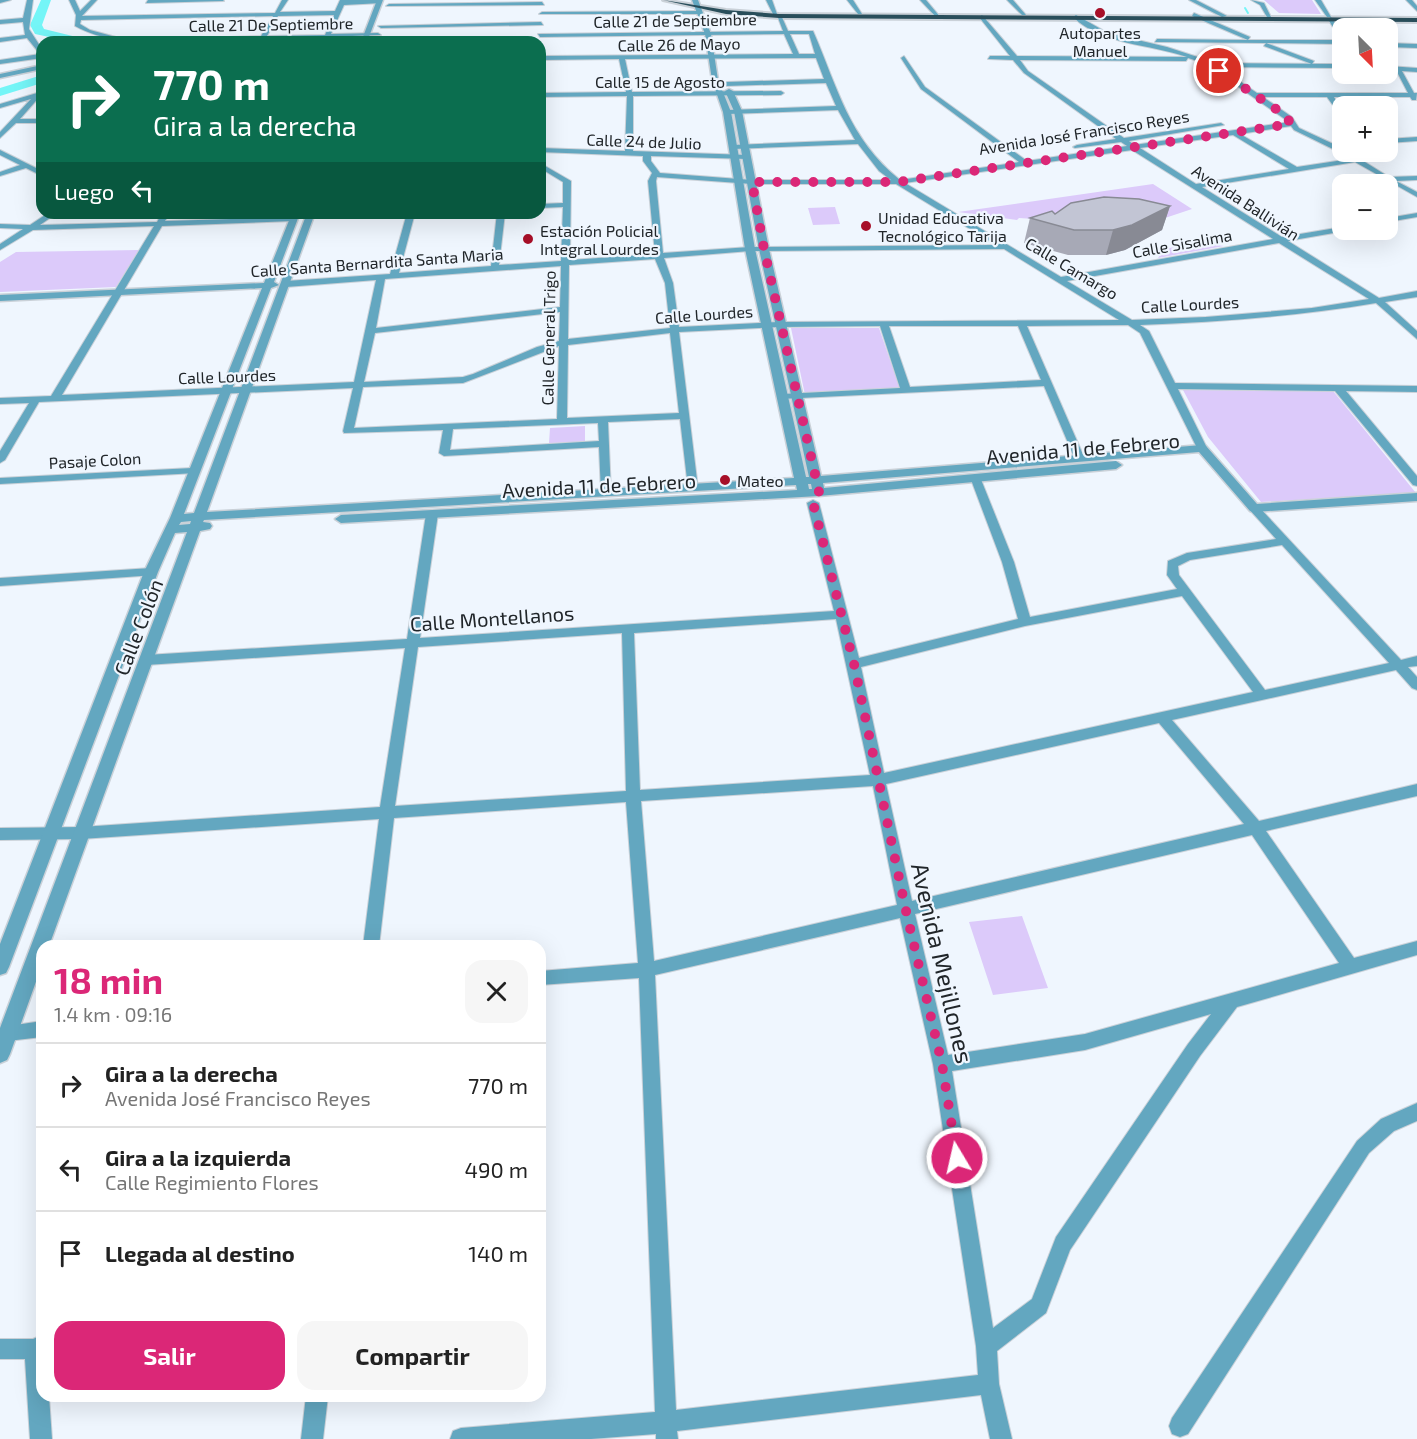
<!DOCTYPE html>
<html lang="es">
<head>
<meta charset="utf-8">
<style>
  :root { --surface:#fff; --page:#f6f6f6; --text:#222; --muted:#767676; --line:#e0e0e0; --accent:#db2777 }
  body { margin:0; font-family:"Exo 2",sans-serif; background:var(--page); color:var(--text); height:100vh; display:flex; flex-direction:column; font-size:22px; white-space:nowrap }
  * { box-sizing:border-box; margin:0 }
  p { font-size:20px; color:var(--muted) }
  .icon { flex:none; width:33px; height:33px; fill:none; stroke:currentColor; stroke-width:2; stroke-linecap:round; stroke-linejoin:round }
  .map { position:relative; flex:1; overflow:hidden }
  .panel { position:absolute; left:36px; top:940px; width:510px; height:462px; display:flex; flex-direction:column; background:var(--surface); border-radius:18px; box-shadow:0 6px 24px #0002 }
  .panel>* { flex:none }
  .guide { position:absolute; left:36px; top:36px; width:510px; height:183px; border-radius:18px; box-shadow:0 6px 24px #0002; background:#0b6e4f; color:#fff; overflow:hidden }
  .needle { width:39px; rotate:156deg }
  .fabs { position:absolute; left:1332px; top:18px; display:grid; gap:12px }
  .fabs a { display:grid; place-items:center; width:66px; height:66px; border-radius:12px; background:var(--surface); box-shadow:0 6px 24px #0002; font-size:30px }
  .pin { position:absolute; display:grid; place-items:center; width:51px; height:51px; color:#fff; margin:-26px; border:3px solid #fff; border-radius:50%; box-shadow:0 2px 6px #0007 }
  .me { position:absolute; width:66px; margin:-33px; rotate:351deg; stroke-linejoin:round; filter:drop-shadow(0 0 4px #0008) }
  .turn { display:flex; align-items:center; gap:21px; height:126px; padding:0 18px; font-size:27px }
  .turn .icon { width:78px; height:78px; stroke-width:2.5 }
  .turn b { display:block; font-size:42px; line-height:51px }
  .then { display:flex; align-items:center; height:57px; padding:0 18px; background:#0003; gap:12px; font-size:22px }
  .round { display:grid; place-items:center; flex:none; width:63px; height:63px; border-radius:18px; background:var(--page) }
  .head { display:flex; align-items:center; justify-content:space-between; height:102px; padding:0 18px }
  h1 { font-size:36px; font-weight:700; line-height:45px; color:var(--accent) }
  .primary-button { display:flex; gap:12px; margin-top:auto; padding:12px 18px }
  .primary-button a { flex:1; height:69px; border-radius:18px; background:var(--accent); color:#fff; font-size:24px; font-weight:700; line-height:69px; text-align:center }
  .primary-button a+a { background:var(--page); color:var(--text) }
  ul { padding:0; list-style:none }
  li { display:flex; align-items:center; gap:18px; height:84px; padding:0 18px; border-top:2px solid var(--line) }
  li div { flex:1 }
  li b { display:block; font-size:22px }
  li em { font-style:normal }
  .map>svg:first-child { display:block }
  .green { fill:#dccafa }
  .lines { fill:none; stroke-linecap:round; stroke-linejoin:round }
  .stream { stroke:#74f5f7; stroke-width:2 }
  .river { fill:#74f5f7; fill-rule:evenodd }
  .minor-casing { stroke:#cad1d8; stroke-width:2 }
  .tertiary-casing { stroke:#cad1d8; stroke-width:3 }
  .trunk-casing { stroke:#cad1d8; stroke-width:4 }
  .minor { fill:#63a7c0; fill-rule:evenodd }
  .tertiary { fill:#63a7c0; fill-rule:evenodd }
  .trunk { fill:#294e5b; fill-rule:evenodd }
  .wall { fill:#a7a9b6 }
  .shaded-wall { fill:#888a94 }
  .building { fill:#c2c5d4; stroke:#888a94; stroke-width:1.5 }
  .route { stroke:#db2777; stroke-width:10; stroke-dasharray:0 18 }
  .poi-dot { fill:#a70f28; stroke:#eff6fe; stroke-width:2 }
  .labels { text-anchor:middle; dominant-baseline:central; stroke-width:4.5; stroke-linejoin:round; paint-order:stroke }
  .far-street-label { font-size:16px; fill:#21262a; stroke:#eff6fe }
  .far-poi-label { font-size:16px; fill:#21262a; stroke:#eff6fe; text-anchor:start }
  .street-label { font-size:20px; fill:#21262a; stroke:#eff6fe }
  .near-street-label { font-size:24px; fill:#21262a; stroke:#eff6fe }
</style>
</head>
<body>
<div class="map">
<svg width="1417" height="1439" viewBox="0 0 1417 1439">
  <rect width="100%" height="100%" fill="#eff6fe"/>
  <path class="green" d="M 1264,0 L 1312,0 L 1321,14 L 1279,13 Z
    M 1153,184 L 1192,209 L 1141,226 L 1019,218 L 1017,220 L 958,212 Z
    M 835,207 L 840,224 L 813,225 L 808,208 Z
    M 1197,243 L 1224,246 L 1158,258 L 1164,249 Z
    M 139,250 L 116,287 L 0,292 L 0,262 L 16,252 Z
    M 791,328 L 879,328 L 900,389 L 805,395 Z
    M 1183,390 L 1333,391 L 1416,493 L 1261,502 L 1208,437 Z
    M 585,426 L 585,442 L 549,443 L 550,428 Z
    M 1022,916 L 1048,988 L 993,995 L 969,922 Z"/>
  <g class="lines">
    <path class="stream" d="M 1245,8 L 1248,13"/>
    <path class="river" d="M 41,0 L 51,0 L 42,25 L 44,29 L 97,42 L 73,42 L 35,34 L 30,25 Z
      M 42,75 L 42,83 L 0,96 L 0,88 Z"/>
    <defs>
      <path id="minor" d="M 0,0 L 11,0 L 0,3 Z
        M 27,0 L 33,0 L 29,29 L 42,49 L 42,58 L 0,64 L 0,60 L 40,54 L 27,38 L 0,42 L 0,38 L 25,35 L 23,22 L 0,24 L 0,20 L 23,18 Z
        M 69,0 L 75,0 L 80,11 L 91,0 L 97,0 L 82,16 L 275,13 L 282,0 L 288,0 L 280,12 L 335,11 L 340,0 L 380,0 L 382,3 L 344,5 L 331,34 L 378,33 L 381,35 L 264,39 L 263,42 L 257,42 L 258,40 C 204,41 123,53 75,26 L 76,15 ZM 334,15 L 325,35 L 267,36 L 278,16 ZM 273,16 L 261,36 L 127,40 L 90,30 L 80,24 L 81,20 Z
        M 148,0 L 223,0 L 224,1 L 146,3 Z
        M 766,0 L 772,0 L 777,14 L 773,14 Z
        M 847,0 L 853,0 L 862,14 L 858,14 Z
        M 920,0 L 926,0 L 941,18 L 937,18 Z
        M 1007,0 L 1013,0 L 1026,15 L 1022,15 Z
        M 1189,0 L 1196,0 L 1227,16 L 1222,17 Z
        M 1251,0 L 1264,3 L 1271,17 L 1267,17 L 1260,5 Z
        M 1315,0 L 1321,0 L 1331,17 L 1327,17 Z
        M 1406,0 L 1412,0 L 1417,6 L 1417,11 Z
        M 542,2 L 544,5 L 386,6 L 389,4 Z
        M 698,11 L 700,14 L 539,14 L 542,12 Z
        M 1194,13 L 1250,37 L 1248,40 L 1342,40 L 1342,44 L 1266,43 L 1314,61 L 1312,64 L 1264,46 L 1266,43 L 1155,42 L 1157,39 L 1248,40 L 1192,16 Z
        M 777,15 L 781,15 L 788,31 L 813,31 C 838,88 848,138 900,180 L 1019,162 L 921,89 L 901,58 L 904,56 L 925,87 L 1027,161 L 1127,146 L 1121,142 L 1075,148 L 1073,147 L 1077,145 L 1116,139 L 1024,73 L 1013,60 L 988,59 L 990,56 L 1010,56 L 979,17 L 982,15 L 1017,56 L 1187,57 C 1150,44 1102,45 1073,17 L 1076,15 L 1108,33 L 1167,47 L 1216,63 L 1342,64 L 1342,68 L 1219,67 L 1257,93 L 1408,93 L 1396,70 L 1388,70 L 1388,66 L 1417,68 L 1417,72 L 1402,71 L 1414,93 L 1417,93 L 1416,100 L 1412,100 L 1410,97 L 1334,97 L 1342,111 L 1342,118 L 1327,97 L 1263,97 L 1292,117 L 1299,128 L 1342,148 L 1342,152 L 1345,152 L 1339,152 L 1294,130 L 1291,126 L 1240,134 L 1297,167 L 1350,159 L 1345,154 L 1349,152 L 1389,177 L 1417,176 L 1417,180 L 1396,181 L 1417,192 L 1417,197 L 1355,162 L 1202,187 L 1282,237 L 1342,227 L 1345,231 L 1288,241 L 1379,298 L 1417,291 L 1417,297 L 1385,302 L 1417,331 L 1417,339 L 1376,303 C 1298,316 1219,322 1140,325 L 1149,331 L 1175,383 L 1417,386 L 1417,392 L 1346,391 L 1417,476 L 1417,486 L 1413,485 L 1335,391 L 1178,389 L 1207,448 L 1202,451 L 1198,450 L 1140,333 L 1128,325 L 1027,326 L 1084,457 L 1079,460 L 1074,457 L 1044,386 L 780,399 L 780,395 L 783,394 L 900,388 L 880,326 L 779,327 L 679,332 L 698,488 L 693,491 L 688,488 L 680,419 L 608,422 L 611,493 L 606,496 L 601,493 L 599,447 L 444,456 L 439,453 L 443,430 L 344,433 L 343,431 L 353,388 L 39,402 L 5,460 L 0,463 L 0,451 L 29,403 L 0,404 L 0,398 L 51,396 L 154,226 L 33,230 L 0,250 L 0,244 L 23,229 L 0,228 L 0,224 L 30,225 L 48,213 L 57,213 L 40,225 L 157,222 L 162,213 L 170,213 L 165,221 L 293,217 L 297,219 L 293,221 L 162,226 L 62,395 L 354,382 L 376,280 L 286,287 L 282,284 L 286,281 L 390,274 L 407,213 L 415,213 L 399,273 L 491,266 L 497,213 L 505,213 L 499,265 L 561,261 L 563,207 L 540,208 L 540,204 L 563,203 L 563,182 L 540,168 L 540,163 L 571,181 L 570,260 L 655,254 L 648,181 L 652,173 L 643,161 L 643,156 L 540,152 L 540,148 L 625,151 L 627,96 L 540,97 L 540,93 L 626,92 L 619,59 L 540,60 L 540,56 L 793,54 L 784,34 L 540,37 L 538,34 L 783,31 ZM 790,34 L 809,34 L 815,54 L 799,54 ZM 816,58 L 824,79 L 726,82 L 723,84 L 726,86 L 826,83 L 836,106 L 727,110 L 724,112 L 727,114 L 838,110 L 855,140 L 733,145 L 729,147 L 733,149 L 858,144 L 879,171 L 891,180 L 752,180 L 660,173 L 651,161 L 651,156 L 747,159 L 751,157 L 747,155 L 633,151 L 633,96 L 781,95 L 784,93 L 781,91 L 632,92 L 625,59 ZM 1188,58 L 1213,66 L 1217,72 L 1289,122 L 1134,145 L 1129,141 L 1224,125 L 1221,123 L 1124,138 L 1028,71 L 1020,60 L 1186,61 ZM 1233,135 L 1289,169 L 1196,184 L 1140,148 ZM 1132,150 L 1273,239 L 1061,277 L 905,183 ZM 657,177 L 752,184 L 896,184 L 996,245 L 750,247 L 663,253 L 656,181 ZM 1279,243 L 1369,299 L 1312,308 L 1206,317 L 1132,320 L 1067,281 ZM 1004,249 L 1119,320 L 779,322 L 679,327 L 673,283 L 664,258 L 750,251 ZM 655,259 L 665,283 L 670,328 L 568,339 L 569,265 ZM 561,266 L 560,307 L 376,328 L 385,279 ZM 560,312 L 559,341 L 537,347 L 473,374 L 463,377 L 364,382 L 375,333 ZM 889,326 L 1018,326 L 1041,380 L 910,387 ZM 670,333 L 679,413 L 567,418 L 568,345 ZM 559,346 L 557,419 L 354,428 L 363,387 L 463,383 ZM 598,423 L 599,441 L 450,450 L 453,429 Z
        M 1331,17 L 1342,34 L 1342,40 L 1340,39 L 1328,19 Z
        M 541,22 L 543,25 L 381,28 L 378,26 Z
        M 1388,43 L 1417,44 L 1417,48 L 1388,47 Z
        M 37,93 L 42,94 L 20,119 L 42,119 L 42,123 L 16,123 L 0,138 L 0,132 L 31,99 L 0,108 L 0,104 Z
        M 1417,137 L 1417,141 L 1388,143 L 1388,139 Z
        M 0,150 L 42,171 L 42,176 L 26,168 L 0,176 L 0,172 L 20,165 L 0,155 Z
        M 1417,213 L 1417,217 L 1388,222 L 1388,218 Z
        M 192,468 L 196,469 L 196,473 L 0,484 L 0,478 Z
        M 975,474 L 980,477 L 1014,562 L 1030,617 L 1177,589 L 1167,575 L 1168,561 L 1187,553 L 1276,539 L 1248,508 L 1254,505 L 1258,506 L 1401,660 L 1417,656 L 1417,666 L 1408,667 L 1417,677 L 1417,690 L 1412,688 L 1396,670 L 1172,720 L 1259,821 L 1417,784 L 1417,796 L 1266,831 L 1354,958 L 1417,941 L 1417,955 L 1237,1007 L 1200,1056 L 1070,1250 L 1046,1313 L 997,1351 L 999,1384 L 1012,1439 L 990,1439 L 981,1395 L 677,1431 L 678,1439 L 656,1439 L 656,1434 L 591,1439 L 450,1439 L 453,1431 L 461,1428 L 655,1412 L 639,978 L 540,985 L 540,971 L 638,963 L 626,802 L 394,818 L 379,946 L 363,946 L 379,819 L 81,839 L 0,840 L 0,828 L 81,827 L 380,807 L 405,648 L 146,665 L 140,660 L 146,655 L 407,639 L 426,514 L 432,511 L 438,514 L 420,638 L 834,611 L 807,503 L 813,500 L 819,503 L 859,658 L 1018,619 L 1002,562 L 970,477 ZM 1282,545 L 1389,663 L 1265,690 L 1179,575 L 1178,566 L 1190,560 ZM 1182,596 L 1253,692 L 884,773 L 861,667 L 1025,626 ZM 836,619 L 870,775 L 640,790 L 634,633 ZM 622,633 L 626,791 L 395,806 L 418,647 ZM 1159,723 L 1244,824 L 912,901 L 886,784 ZM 873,786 L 897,905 L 654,961 L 641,801 ZM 1252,835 L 1339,963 L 1085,1034 L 948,1055 L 915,914 ZM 900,918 L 933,1064 L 976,1346 L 978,1375 L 676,1410 L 655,975 ZM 1211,1014 L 1188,1044 L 1056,1237 L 1032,1299 L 993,1328 L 952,1071 L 1085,1050 Z
        M 151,568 L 157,572 L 155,575 L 0,586 L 0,578 Z
        M 42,1021 L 42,1037 L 8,1041 L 2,1039 L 0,1034 L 2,1027 Z
        M 1417,1103 L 1417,1121 L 1394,1131 L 1369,1153 L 1188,1434 L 1180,1437 L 1172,1434 L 1169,1426 L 1172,1418 L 1357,1141 L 1381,1119 Z
        M 42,1335 L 42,1396 L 49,1396 L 52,1439 L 30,1439 L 25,1359 L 0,1359 L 0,1339 L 33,1339 Z
        M 306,1396 L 328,1396 L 323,1439 L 301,1439 Z"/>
      <path id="tertiary" d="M 377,0 L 383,0 L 367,42 L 361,42 Z
        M 692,0 L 698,0 L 711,34 L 718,80 L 731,112 L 755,249 L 806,477 L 809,477 L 759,249 L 734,111 L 725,91 L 729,89 L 733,91 L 742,111 L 769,249 L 821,476 L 1202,445 L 1206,446 L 1257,504 L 1417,493 L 1417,501 L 1254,512 L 1250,511 L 1199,452 L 823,483 L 824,488 L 1116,461 L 1122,465 L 1116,469 L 819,496 L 341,523 L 335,519 L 341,515 L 797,490 L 796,485 L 204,520 L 203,522 L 210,523 L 212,526 L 210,529 L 200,531 L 49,946 L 42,946 L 42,965 L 10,1054 L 7,1060 L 0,1063 L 0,1028 L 187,532 L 175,533 L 158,572 L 9,967 L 6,973 L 0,975 L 0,944 L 144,572 L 170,518 L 262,288 L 0,301 L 0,295 L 264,283 L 292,213 L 300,213 L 274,282 L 279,285 L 271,288 L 184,514 L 194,513 L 307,213 L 315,213 L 207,512 L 794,478 L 745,249 L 723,112 L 712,80 L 705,34 ZM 808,484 L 811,484 L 812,489 L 809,489 ZM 191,521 L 190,524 L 179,525 L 181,522 Z
        M 42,65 L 42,69 L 0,78 L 0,74 Z"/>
      <path id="trunk" d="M 663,0 L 726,10 L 779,14 L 1417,18 L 1417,22 L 779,18 L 726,14 Z"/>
    </defs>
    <use href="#minor" class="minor-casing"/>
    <use href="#tertiary" class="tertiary-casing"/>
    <use href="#trunk" class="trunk-casing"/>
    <use href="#minor" class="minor"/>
    <use href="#tertiary" class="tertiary"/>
    <use href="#trunk" class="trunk"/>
  </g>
  <path class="wall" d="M 1170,206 L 1162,230 L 1125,250 L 1106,255 L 1068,255 L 1024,243 L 1030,218 L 1055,214 Z"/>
  <path class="shaded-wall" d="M 1170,206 L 1162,230 L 1125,250 L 1106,255 L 1113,230 Z"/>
  <path class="building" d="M 1104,197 L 1139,199 L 1170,206 L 1132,225 L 1113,230 L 1074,230 L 1030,218 L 1052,211 L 1055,214 L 1071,203 Z"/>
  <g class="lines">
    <path class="route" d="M 957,1158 L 942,1064 L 906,911 L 854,664 L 813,503 L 819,492 L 764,249 L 752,182 L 898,182 L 1291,124 L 1285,115 L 1219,71"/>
  </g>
  <g class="poi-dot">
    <circle cx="1100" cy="13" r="6"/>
    <circle cx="866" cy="226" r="6"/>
    <circle cx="528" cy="239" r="6"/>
    <circle cx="725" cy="480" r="6"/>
  </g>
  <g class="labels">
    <g class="far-street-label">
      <text transform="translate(675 20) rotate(-1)">Calle 21 de Septiembre</text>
      <text transform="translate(271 24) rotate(-1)">Calle 21 De Septiembre</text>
      <text transform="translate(679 44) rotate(-1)">Calle 26 de Mayo</text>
      <text x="660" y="81">Calle 15 de Agosto</text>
      <text transform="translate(1084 132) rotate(-9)">Avenida José Francisco Reyes</text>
      <text transform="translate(644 141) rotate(2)">Calle 24 de Julio</text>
      <text transform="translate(1246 202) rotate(33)">Avenida Ballivián</text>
      <text transform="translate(1182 243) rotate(-10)">Calle Sisalima</text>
      <text transform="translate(377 262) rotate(-4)">Calle Santa Bernardita Santa Maria</text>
      <text transform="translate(1072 268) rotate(31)">Calle Camargo</text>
      <text transform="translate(1190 304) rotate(-3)">Calle Lourdes</text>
      <text transform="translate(704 314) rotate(-4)">Calle Lourdes</text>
      <text transform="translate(548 338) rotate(-89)">Calle General Trigo</text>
      <text transform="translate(227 376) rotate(-2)">Calle Lourdes</text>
      <text transform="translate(95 460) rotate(-3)">Pasaje Colon</text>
    </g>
    <g class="far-poi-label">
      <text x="1100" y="32" text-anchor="middle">Autopartes<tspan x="1100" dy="18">Manuel</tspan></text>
      <text x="878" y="217">Unidad Educativa<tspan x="878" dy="18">Tecnológico Tarija</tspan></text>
      <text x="540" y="230">Estación Policial<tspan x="540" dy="18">Integral Lourdes</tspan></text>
      <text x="737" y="480">Mateo</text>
    </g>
    <g class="street-label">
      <text transform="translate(1083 448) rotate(-5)">Avenida 11 de Febrero</text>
      <text transform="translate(599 485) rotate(-3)">Avenida 11 de Febrero</text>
      <text transform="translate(492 618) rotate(-4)">Calle Montellanos</text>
      <text transform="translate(138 627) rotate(-69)">Calle Colón</text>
    </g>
    <g class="near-street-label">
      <text transform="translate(943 963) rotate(77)">Avenida Mejillones</text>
    </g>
  </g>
</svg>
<div class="fabs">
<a><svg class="needle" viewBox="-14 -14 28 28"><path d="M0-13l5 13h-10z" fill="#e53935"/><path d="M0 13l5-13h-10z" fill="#767676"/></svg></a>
<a>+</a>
<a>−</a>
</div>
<div class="pin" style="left:1219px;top:71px;background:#d93025"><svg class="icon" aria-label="arrive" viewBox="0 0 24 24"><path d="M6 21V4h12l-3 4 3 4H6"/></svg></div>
<svg class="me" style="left:957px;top:1158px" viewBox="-20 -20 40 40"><circle r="17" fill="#db2777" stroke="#fff" stroke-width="3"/><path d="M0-11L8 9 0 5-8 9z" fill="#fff"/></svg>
<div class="guide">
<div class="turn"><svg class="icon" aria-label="right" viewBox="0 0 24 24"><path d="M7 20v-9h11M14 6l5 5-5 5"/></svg><div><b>770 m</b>Gira a la derecha</div></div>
<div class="then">Luego<svg class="icon" aria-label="left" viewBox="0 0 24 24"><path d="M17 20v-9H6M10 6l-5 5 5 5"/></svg></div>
</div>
<section class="panel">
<div class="head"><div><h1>18 min</h1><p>1.4 km · 09:16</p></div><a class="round"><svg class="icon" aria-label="close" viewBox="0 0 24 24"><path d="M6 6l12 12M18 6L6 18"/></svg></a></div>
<ul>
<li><svg class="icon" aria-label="right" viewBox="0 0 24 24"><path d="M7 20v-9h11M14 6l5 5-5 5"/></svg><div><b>Gira a la derecha</b><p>Avenida José Francisco Reyes</p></div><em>770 m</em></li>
<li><svg class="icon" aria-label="left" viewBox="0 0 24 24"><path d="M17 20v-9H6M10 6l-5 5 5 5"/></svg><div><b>Gira a la izquierda</b><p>Calle Regimiento Flores</p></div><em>490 m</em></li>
<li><svg class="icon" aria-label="arrive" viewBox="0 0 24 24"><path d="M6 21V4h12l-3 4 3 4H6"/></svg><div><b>Llegada al destino</b></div><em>140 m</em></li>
</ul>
<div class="primary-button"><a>Salir</a><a>Compartir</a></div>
</section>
</div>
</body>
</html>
